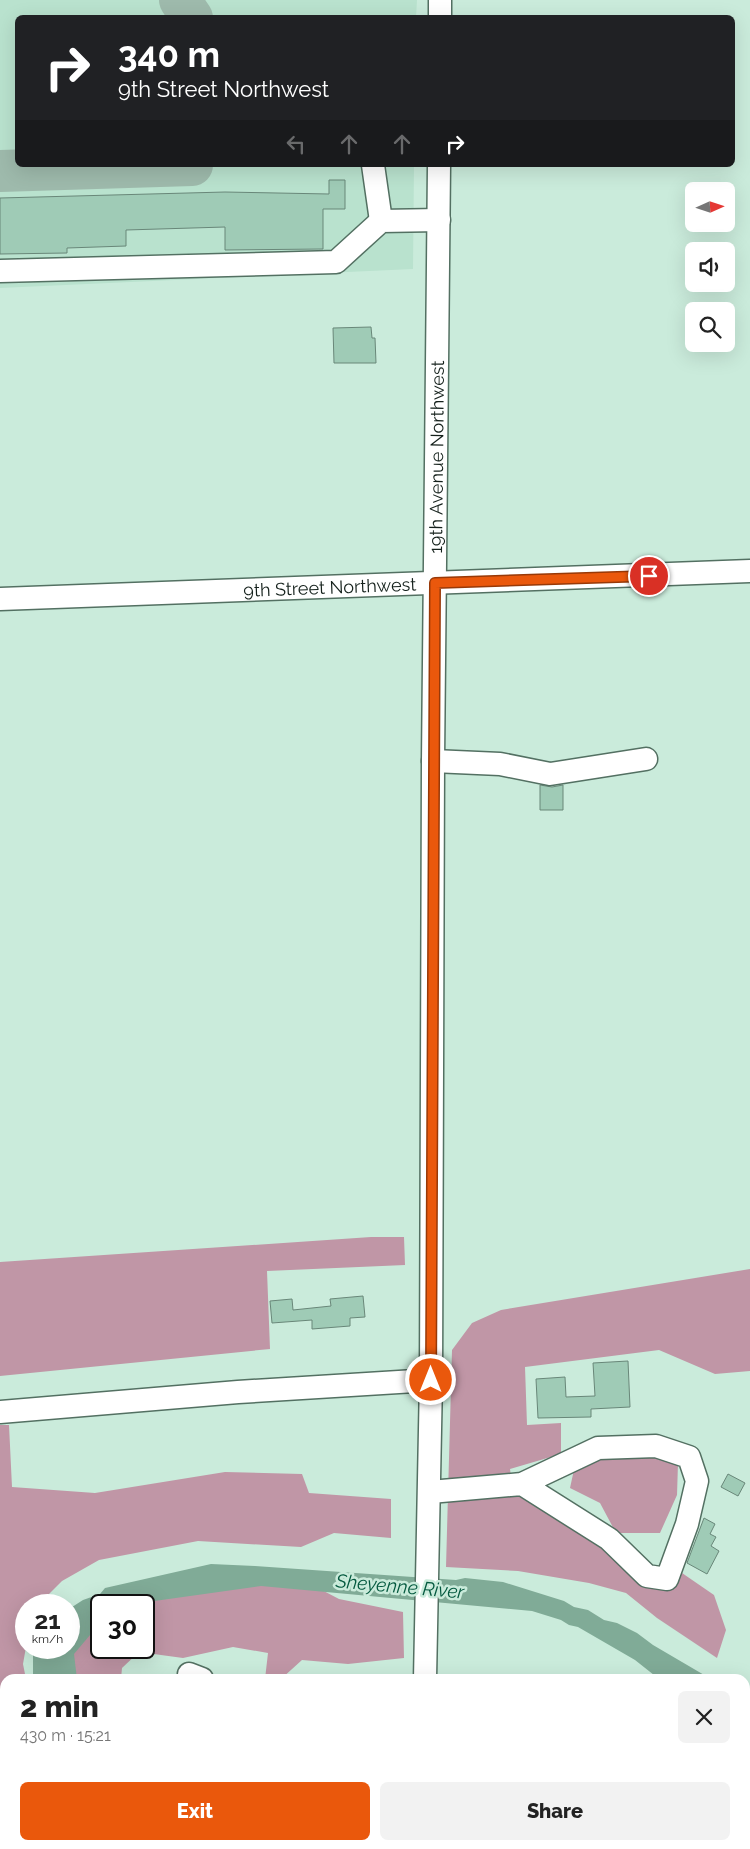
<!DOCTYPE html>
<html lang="en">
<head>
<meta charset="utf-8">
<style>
  :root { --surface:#fff; --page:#f2f2f2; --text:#222; --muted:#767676; --accent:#ea580c }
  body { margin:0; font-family:Raleway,sans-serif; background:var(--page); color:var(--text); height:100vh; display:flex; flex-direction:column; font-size:19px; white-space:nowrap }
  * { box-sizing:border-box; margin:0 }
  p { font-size:16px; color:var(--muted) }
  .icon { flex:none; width:28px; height:28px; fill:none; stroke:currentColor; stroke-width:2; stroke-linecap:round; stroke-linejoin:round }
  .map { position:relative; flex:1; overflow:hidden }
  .drawer { position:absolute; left:0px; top:1674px; width:750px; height:176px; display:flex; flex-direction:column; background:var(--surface); border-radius:15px 15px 0 0; box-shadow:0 5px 20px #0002 }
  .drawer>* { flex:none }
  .top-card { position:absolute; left:15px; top:15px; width:720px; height:152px; border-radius:8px; box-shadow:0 5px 20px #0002; background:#202124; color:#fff; overflow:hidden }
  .needle { width:32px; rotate:87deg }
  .fabs { position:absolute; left:685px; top:182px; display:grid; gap:10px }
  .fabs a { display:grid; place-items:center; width:50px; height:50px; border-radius:8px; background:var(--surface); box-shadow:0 5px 20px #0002; font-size:25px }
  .speed { position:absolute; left:15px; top:1594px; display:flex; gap:10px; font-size:25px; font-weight:700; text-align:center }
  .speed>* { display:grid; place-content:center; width:65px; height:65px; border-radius:50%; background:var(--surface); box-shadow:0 5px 20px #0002; line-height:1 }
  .speed small { font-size:12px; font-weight:400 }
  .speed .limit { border:2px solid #111; border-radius:8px; background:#fff; color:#111 }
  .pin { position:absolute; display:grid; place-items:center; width:42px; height:42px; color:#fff; margin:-21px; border:2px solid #fff; border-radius:50%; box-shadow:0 1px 5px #0007 }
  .me { position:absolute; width:55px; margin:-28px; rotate:0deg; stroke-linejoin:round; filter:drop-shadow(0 0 4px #0008) }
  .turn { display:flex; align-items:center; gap:18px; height:105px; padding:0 20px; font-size:22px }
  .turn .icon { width:65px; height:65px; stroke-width:2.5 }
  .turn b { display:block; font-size:35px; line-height:42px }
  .lanes { display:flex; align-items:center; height:48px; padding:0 20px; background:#0003; justify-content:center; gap:25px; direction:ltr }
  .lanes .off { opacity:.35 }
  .round { display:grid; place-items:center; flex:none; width:52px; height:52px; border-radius:8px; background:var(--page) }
  .summary { display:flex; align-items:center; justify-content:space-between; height:85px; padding:0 20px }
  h1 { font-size:30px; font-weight:800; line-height:38px }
  .action { display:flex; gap:10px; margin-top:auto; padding:10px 20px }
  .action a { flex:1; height:58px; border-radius:8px; background:var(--accent); color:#fff; font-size:20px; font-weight:800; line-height:58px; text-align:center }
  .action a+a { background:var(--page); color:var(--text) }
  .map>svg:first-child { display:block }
  .built { fill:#b9e2ce }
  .forest { fill:#c096a6 }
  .water { fill:#80ab97 }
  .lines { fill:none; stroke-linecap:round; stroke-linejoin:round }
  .taxiway { stroke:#9ebaac; stroke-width:42 }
  .building { fill:#9fcbb6; stroke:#698779 }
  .minor-casing { stroke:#537062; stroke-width:25 }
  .minor { stroke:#fff; stroke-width:22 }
  .route-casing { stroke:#983908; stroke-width:12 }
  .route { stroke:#ea580c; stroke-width:9 }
  .labels { text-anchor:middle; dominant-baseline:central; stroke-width:5; stroke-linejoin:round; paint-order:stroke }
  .street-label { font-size:18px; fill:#14201b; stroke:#caebdb }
  .water-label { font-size:19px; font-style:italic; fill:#04593f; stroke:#caebdb }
</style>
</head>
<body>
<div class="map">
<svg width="750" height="1849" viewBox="0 0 750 1849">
  <rect width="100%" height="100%" fill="#caebdb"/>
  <path class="built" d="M 0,0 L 417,0 L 416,18 L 18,18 L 18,165 L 414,165 L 413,269 L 0,288 Z"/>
  <path class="forest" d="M 371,1237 L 404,1237 L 405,1265 L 267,1271 L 270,1349 L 0,1376 L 0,1262 Z
    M 750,1269 L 750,1371 L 715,1374 L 659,1350 L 525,1367 L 527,1425 L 561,1423 L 561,1454 L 510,1469 L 513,1491 L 662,1578 L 682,1573 L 714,1595 L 726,1630 L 717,1658 L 657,1618 L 626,1593 L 589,1583 L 518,1571 L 446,1567 L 452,1350 L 472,1323 L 501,1310 Z
    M 0,1425 L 9,1425 L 12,1487 L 95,1493 L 225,1472 L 302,1474 L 309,1493 L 391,1499 L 391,1538 L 334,1533 L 301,1547 L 198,1541 L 99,1560 L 62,1581 L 38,1605 L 26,1605 L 26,1647 L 23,1664 L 26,1679 L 5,1679 L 5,1845 L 146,1845 L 150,1849 L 0,1849 Z
    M 603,1452 L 648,1452 L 678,1463 L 677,1495 L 660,1533 L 616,1533 L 600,1503 L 570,1488 L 575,1465 Z
    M 297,1577 L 339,1599 L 403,1612 L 404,1658 L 348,1664 L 302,1660 L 281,1679 L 265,1679 L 268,1653 L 233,1647 L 183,1658 L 139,1652 L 122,1668 L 121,1679 L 60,1679 L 69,1648 L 101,1606 L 101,1648 L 144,1648 L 144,1605 L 103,1605 Z"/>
  <path class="water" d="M 211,1564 L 255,1566 L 456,1580 L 465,1578 L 503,1582 L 564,1601 L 574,1607 L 588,1610 L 604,1620 L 617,1623 L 637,1633 L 653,1645 L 711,1679 L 659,1679 L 635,1660 L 578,1627 L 569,1625 L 561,1620 L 532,1611 L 261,1586 L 126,1605 L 101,1605 L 101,1622 L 74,1654 L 77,1679 L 33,1679 L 33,1648 L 69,1648 L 69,1609 L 83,1600 L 100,1594 L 105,1588 Z
    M 745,1698 L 750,1701 L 750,1752 L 745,1748 Z"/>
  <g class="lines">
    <path class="taxiway" d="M 180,0 L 192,18
      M 0,171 L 192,165"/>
  </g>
  <path class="building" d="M 329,180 L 345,180 L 345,209 L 323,209 L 323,249 L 225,250 L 225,227 L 126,230 L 126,246 L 67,248 L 67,253 L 0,254 L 0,198 L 225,192 L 329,194 Z
    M 371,327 L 372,338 L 375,338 L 376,363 L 334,363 L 333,328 Z
    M 540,785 L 552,787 L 563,785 L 563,810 L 540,810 Z
    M 363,1296 L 365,1317 L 350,1318 L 350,1326 L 312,1329 L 312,1320 L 272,1323 L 270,1301 L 292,1299 L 293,1310 L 331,1306 L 330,1299 Z
    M 628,1361 L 630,1407 L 591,1409 L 591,1417 L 538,1418 L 536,1379 L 565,1377 L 566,1397 L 595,1396 L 593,1363 Z
    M 728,1474 L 745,1483 L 738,1496 L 721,1487 Z
    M 704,1518 L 715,1524 L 710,1534 L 716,1537 L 711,1546 L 719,1551 L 707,1574 L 687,1563 Z"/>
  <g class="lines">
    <defs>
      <g id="minor">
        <path d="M 440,18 L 440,0"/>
        <path d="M 373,165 L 381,221"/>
        <path d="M 0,271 L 336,262 L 381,221 L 439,220"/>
        <path id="s1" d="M 0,599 L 750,571"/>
        <path d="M 433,761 L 500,764 L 550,774 L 646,759"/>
        <path d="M 0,1412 L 238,1392 L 431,1380"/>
        <path d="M 430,1492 L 522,1484 L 598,1448 L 656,1446 L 689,1457 L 697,1481 L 687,1524 L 667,1579 L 647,1576 L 609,1539 L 522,1484"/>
        <path d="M 189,1674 L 202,1679"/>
        <path id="s2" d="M 425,1679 L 431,1380 L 433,761 L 439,165"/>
        <path d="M 425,1845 L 425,1849"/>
        <path d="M 620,1845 L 621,1849"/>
      </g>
    </defs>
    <use href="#minor" class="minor-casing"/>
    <use href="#minor" class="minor"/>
  </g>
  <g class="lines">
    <defs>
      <path id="route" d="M 431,1380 L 435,583 L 649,576"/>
    </defs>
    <use href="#route" class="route-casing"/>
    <use href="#route" class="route"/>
  </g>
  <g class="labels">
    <g class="street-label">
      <text stroke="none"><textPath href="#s2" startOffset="1222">19th Avenue Northwest</textPath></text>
      <text stroke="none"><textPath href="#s1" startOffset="330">9th Street Northwest</textPath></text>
    </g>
    <g class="water-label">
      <text transform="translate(400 1586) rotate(5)">Sheyenne River</text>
    </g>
  </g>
</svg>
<div class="fabs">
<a><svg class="needle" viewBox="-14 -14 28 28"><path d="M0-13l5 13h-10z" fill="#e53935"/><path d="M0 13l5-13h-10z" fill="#767676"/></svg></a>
<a><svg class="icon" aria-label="sound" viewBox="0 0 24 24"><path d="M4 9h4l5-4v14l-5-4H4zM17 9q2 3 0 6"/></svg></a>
<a><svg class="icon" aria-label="search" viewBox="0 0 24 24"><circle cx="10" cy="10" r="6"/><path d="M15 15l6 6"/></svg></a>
</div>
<div class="speed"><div>21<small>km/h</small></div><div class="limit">30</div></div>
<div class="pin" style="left:649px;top:576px;background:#d93025"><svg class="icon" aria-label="arrive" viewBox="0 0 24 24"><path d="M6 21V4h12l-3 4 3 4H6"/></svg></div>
<svg class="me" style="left:431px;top:1380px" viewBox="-20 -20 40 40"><circle r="17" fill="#ea580c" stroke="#fff" stroke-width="3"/><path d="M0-11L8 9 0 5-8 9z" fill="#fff"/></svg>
<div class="top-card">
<div class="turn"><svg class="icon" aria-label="right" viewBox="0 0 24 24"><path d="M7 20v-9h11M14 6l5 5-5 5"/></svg><div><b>340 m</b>9th Street Northwest</div></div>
<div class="lanes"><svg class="icon off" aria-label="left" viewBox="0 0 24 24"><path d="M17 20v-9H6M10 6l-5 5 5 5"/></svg><svg class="icon off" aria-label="ahead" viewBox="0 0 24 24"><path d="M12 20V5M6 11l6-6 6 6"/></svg><svg class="icon off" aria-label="ahead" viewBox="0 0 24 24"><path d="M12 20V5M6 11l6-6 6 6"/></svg><svg class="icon" aria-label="right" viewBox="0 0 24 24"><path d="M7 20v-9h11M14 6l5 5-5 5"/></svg></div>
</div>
<section class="drawer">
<div class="summary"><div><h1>2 min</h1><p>430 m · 15:21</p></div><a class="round"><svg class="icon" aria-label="close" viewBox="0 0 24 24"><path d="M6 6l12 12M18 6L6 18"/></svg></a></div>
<div class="action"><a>Exit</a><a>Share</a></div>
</section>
</div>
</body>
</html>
